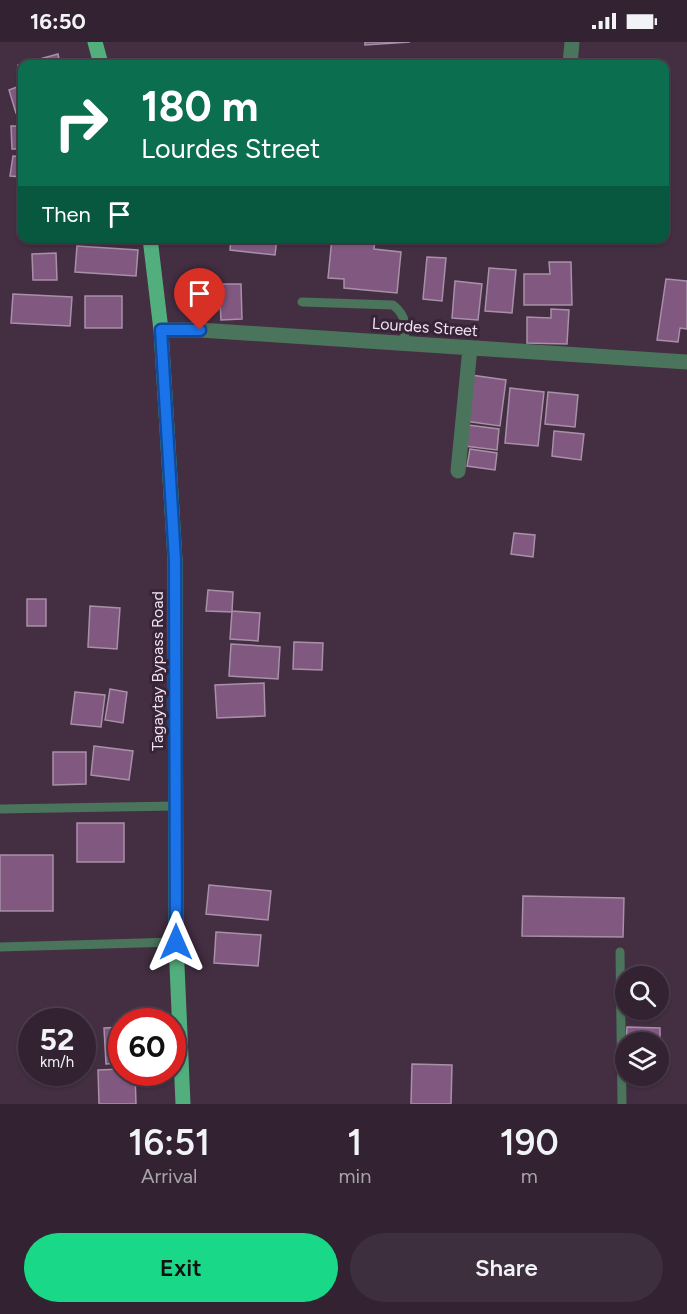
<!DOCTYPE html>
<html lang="en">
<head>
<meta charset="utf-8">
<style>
  :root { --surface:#322232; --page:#3d2f3e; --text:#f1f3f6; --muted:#a8a4ac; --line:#4d3f4d; --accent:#19d989 }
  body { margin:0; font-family:Figtree,sans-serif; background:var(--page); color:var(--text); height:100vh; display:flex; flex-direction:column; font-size:22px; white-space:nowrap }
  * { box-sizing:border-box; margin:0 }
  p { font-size:20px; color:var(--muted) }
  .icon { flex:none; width:33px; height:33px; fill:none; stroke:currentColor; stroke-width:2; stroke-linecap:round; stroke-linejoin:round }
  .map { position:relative; height:1062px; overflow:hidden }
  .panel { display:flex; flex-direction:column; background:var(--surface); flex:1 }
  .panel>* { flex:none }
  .banner { position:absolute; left:18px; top:18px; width:651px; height:183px; border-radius:12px; box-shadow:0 2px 4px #0004,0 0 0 2px var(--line); background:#0b6e4f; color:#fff; overflow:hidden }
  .buttons { position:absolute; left:615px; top:924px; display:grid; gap:12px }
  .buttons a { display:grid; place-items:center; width:54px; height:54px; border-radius:50%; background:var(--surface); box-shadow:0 2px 4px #0004,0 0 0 2px var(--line); font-size:30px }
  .speed { position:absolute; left:18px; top:966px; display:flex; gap:12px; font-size:30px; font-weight:700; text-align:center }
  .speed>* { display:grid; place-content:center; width:78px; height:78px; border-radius:50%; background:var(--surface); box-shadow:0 2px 4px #0004,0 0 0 2px var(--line); line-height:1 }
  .speed small { font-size:15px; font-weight:400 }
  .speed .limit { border:9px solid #d22; background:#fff; color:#111 }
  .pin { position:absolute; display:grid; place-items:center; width:51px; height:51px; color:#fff; margin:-62px -26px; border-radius:50% 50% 50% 0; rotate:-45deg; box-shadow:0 0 6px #0007 }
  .pin .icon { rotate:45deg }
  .me { position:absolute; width:66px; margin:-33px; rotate:0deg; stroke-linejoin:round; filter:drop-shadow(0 0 4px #0008) }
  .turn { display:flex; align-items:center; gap:21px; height:126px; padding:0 24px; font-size:27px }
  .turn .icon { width:78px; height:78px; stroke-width:2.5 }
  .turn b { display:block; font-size:42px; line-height:51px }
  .then { display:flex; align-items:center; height:57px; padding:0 24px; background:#0003; gap:12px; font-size:22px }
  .eta { display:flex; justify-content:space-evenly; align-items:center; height:102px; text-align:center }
  .eta b { font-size:36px; font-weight:600; line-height:42px }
  .cta { display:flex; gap:12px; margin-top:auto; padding:12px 24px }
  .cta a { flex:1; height:69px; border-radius:36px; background:var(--accent); color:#111; font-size:24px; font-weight:600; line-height:69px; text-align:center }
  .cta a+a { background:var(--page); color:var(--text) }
  .status { display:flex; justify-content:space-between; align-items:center; height:42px; padding:0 30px; background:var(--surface); direction:ltr }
  .status svg { height:16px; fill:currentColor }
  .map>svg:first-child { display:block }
  .building { fill:#805880; stroke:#a890a8; stroke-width:1.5 }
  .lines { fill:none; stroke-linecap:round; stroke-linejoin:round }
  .path { stroke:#806e7f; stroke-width:4; stroke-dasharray:6 3; stroke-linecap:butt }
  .lane { stroke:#4a745b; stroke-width:9 }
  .street { stroke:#4a745b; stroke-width:15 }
  .primary { stroke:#52af7d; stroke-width:15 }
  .route-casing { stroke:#114b97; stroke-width:15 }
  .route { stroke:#1a73e8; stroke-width:10 }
  .labels { text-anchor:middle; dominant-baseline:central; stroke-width:6; stroke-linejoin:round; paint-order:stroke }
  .street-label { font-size:16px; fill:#f0e3ef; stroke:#382438 }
</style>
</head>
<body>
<div class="status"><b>16:50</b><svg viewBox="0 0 49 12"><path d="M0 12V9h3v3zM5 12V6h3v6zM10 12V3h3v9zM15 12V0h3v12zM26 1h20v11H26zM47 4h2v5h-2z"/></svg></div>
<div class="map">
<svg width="687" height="1062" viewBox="0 0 687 1062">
  <rect width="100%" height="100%" fill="#432e42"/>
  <path class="building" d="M 365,0 L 410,0 L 365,3 Z
    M 58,12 L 60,22 L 22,22 L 22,40 L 18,23 Z
    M 22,43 L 22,69 L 16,71 L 9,48 Z
    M 11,84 L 22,84 L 22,107 L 12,107 Z
    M 13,114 L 22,115 L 22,135 L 10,134 Z
    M 231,196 L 277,196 L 275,213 L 230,208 Z
    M 332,196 L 375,196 L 374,207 L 401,210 L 397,251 L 344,246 L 344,237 L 328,236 Z
    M 77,204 L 138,208 L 136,234 L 75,230 Z
    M 56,211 L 57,238 L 33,238 L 32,212 Z
    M 427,215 L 446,216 L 442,259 L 423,257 Z
    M 549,220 L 571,220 L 572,263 L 524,263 L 524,232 L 550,232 Z
    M 489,226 L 516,228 L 512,271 L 485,269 Z
    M 666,237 L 687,239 L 687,287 L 680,286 L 678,300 L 657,298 Z
    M 455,239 L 482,242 L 478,278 L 452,276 Z
    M 219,242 L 241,242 L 242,277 L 221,278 Z
    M 13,252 L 72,255 L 70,284 L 11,281 Z
    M 85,254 L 122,254 L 122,286 L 85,286 Z
    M 551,267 L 569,268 L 567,302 L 527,301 L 527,275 L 551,276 Z
    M 471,333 L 506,338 L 500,384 L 465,379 Z
    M 510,346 L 544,350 L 538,404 L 505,401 Z
    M 548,350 L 578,353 L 575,385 L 545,382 Z
    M 468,383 L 499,387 L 497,408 L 465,404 Z
    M 554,389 L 584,392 L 581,418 L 552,414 Z
    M 470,407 L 497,411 L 495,428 L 467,424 Z
    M 514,491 L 535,493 L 533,515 L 511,512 Z
    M 208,548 L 233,550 L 232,570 L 206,569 Z
    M 27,557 L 46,557 L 46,584 L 27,584 Z
    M 90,564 L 120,566 L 117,607 L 88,605 Z
    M 232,569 L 260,571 L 258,599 L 230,597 Z
    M 294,600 L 323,601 L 322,628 L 293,627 Z
    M 231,602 L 280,605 L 278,637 L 229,634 Z
    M 264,641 L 265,674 L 217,676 L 215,643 Z
    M 110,647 L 127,650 L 123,681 L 105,678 Z
    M 75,650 L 105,653 L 101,685 L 71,682 Z
    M 94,704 L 133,709 L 129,738 L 91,733 Z
    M 53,710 L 86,710 L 86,742 L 53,743 Z
    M 77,781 L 124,781 L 124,820 L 77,820 Z
    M 0,813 L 53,813 L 53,869 L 0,869 Z
    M 209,843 L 271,849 L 268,878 L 206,872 Z
    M 523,854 L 624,856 L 623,895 L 522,894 Z
    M 216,890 L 261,893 L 258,924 L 214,921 Z
    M 122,985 L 122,1021 L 106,1022 L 104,986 Z
    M 627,985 L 660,986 L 660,1005 L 658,1000 L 626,1000 Z
    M 412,1022 L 452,1023 L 451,1062 L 411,1062 Z
    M 122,1027 L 122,1030 L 135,1030 L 136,1062 L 99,1062 L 98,1028 Z"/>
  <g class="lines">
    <path class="path" d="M 157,980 L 159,971"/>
    <path class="lane" d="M 302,260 L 393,263 C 407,274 406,285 404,301
      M 0,767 L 175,764
      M 0,905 L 176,900
      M 620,910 L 622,1062"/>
    <path class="street" d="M 570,22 L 572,0
      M 161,288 L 200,288 L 687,320
      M 458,429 L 470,306"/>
    <path class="primary" d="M 95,0 L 101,22
      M 150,196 L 161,288 L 175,518 L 176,900 L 183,1062"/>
  </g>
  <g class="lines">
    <defs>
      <path id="route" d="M 176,900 L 175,518 L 161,288 L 200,288"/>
    </defs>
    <use href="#route" class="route-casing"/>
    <use href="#route" class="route"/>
  </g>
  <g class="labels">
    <g class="street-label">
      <text transform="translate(425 285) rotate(4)">Lourdes Street</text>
      <text transform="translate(157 629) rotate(-90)">Tagaytay Bypass Road</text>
    </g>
  </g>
</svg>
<div class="buttons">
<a><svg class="icon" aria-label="search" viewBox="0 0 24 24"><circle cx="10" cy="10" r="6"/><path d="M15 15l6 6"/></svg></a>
<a><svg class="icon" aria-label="layers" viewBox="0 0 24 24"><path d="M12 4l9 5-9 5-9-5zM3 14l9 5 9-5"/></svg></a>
</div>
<div class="speed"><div>52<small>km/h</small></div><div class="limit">60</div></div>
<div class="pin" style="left:200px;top:288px;background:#d93025"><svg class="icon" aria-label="arrive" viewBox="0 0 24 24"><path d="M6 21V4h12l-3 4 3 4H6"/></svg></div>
<svg class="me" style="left:176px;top:900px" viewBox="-20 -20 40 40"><path d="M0-17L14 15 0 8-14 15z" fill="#1a73e8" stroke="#fff" stroke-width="4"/></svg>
<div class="banner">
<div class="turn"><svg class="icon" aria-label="right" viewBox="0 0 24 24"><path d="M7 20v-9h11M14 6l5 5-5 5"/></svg><div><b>180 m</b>Lourdes Street</div></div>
<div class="then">Then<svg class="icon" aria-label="arrive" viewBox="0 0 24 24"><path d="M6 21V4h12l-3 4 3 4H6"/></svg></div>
</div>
</div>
<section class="panel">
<div class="eta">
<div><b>16:51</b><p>Arrival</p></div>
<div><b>1</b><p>min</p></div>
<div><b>190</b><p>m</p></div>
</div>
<div class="cta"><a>Exit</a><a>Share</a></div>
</section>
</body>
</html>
